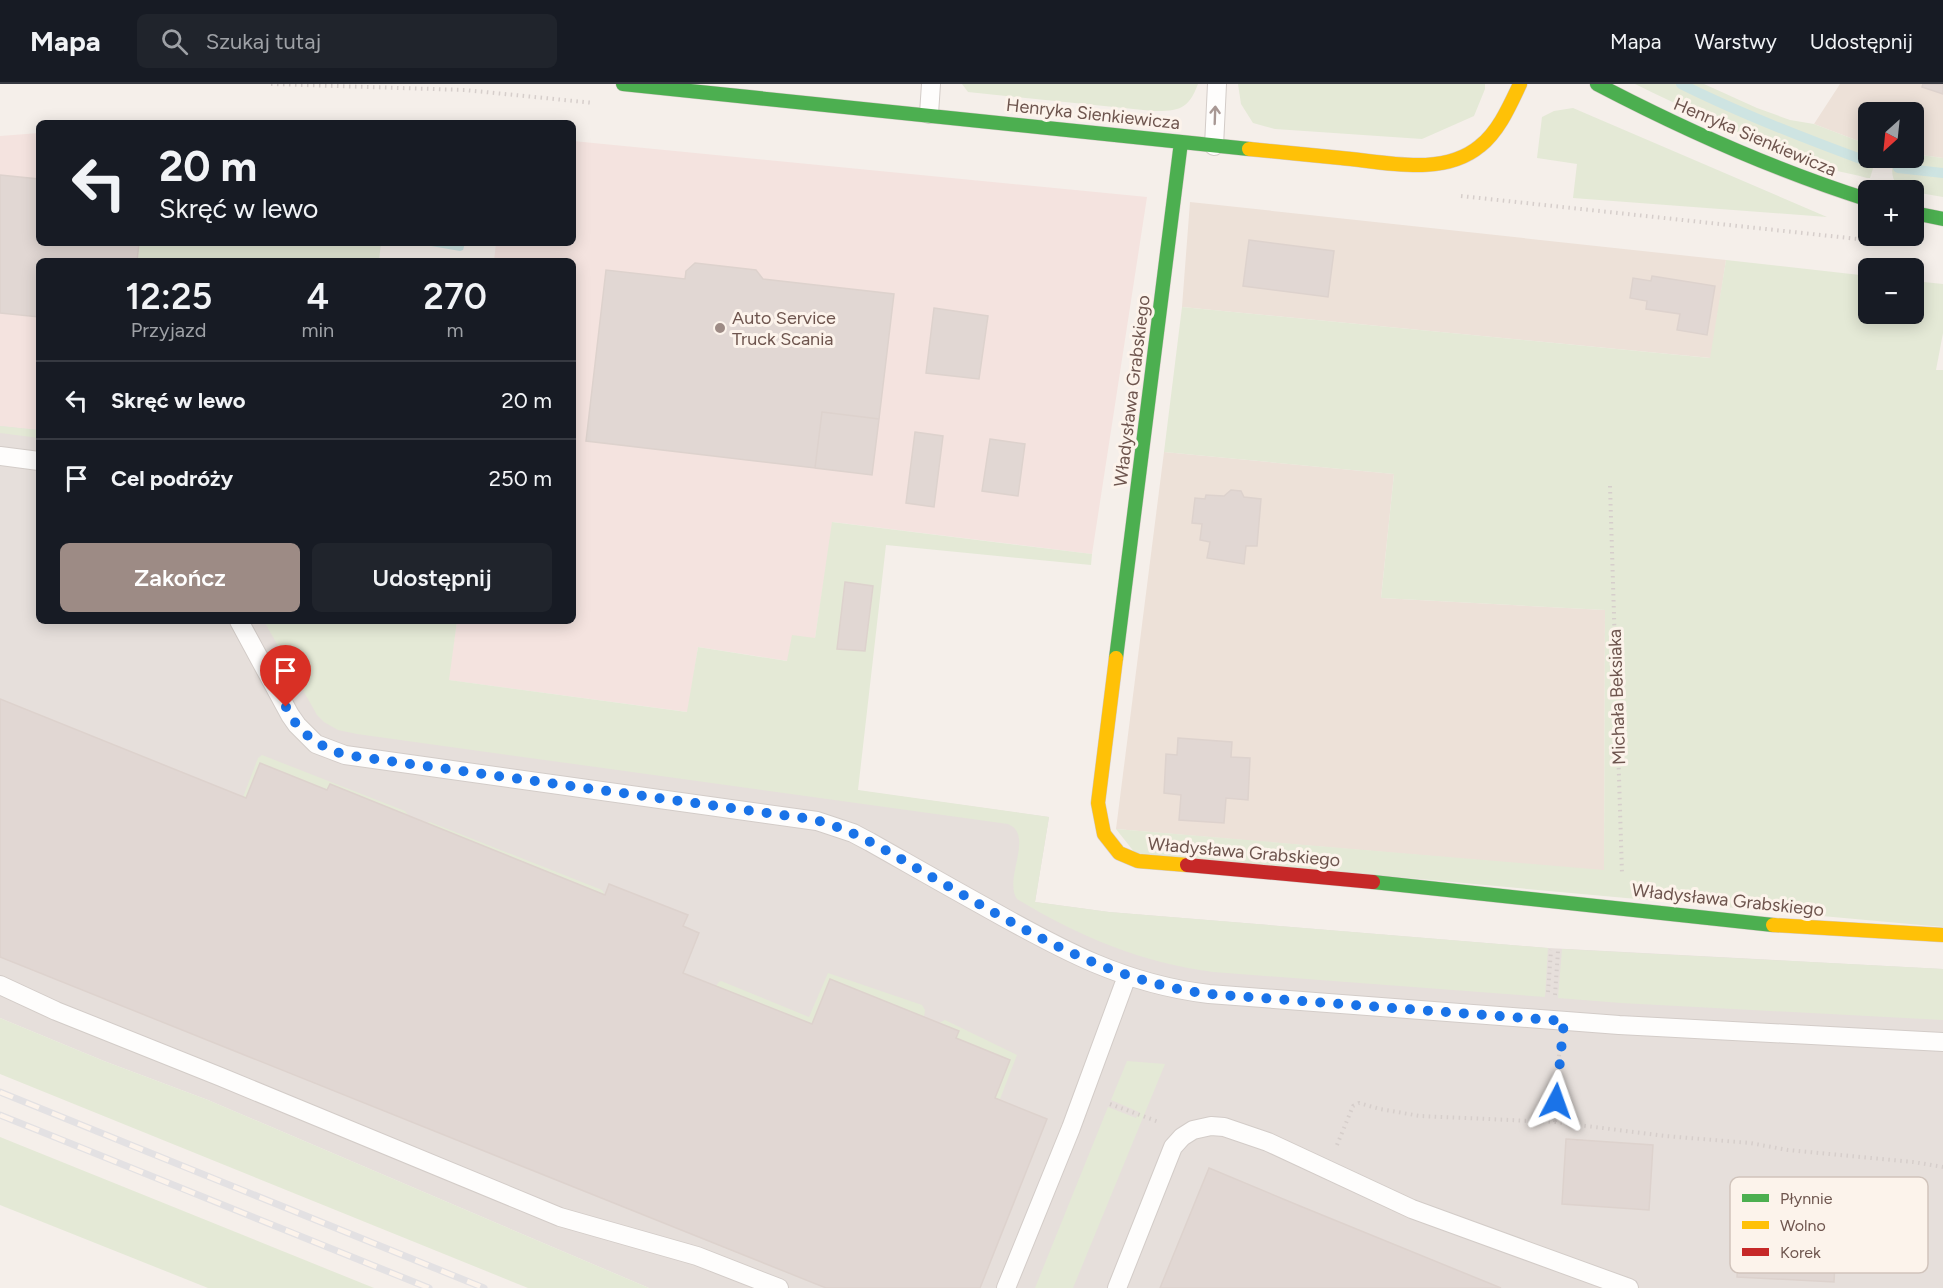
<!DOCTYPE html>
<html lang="pl">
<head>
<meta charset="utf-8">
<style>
  :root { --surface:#171b24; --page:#20242c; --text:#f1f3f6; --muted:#9ea1a6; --line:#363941; --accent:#9d8b85 }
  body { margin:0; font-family:Figtree,sans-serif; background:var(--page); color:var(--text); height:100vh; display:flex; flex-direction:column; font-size:22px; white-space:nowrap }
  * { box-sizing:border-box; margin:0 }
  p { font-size:20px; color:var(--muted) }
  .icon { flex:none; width:33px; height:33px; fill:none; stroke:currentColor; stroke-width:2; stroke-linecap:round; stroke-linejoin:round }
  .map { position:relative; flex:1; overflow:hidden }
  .panel { position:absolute; left:36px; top:174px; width:540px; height:366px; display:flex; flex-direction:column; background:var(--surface); border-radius:9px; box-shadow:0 3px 15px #0003 }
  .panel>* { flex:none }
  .top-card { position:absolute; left:36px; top:36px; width:540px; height:126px; border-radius:9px; box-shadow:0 3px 15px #0003; background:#171b24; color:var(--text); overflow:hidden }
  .needle { width:39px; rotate:207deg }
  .fabs { position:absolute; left:1858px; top:18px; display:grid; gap:12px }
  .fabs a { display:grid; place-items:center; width:66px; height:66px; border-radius:9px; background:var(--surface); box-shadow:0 3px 15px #0003; font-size:30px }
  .pin { position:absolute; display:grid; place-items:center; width:51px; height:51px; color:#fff; margin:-62px -26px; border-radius:50% 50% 50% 0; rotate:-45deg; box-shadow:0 0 6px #0007 }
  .pin .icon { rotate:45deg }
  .me { position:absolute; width:66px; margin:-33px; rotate:4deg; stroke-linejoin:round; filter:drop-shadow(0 0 4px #0008) }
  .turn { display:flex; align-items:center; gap:21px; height:126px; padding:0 24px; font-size:27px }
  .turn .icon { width:78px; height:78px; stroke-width:2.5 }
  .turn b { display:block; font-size:42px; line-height:51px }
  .eta { display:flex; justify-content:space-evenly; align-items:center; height:102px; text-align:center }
  .eta b { font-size:36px; font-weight:600; line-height:42px }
  .primary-button { display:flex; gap:12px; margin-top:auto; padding:12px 24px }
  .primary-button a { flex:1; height:69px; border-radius:9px; background:var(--accent); color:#fff; font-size:24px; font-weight:600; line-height:69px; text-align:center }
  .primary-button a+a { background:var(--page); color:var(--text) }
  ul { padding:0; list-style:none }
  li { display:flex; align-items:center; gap:18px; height:78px; padding:0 24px; border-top:2px solid var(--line) }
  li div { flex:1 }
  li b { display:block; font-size:22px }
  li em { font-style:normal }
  header { display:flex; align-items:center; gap:36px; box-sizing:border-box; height:84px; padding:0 30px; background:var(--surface); border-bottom:2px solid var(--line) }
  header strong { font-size:28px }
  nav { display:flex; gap:33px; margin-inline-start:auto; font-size:21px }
  .search { width:420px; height:54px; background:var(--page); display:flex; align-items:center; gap:15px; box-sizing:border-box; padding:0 21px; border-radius:9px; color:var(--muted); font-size:22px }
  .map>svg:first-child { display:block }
  .residential { fill:#ede1d8 }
  .commercial { fill:#f4e3df }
  .industrial { fill:#e6dfdb }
  .green { fill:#e4e9d6 }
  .water { fill:#cee4e2 }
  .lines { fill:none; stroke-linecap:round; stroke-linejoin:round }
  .stream { stroke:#cee4e2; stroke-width:10 }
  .building { fill:#e1d7d3; stroke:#ddd2cd; stroke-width:1.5 }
  .lane-casing { stroke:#d3ccc8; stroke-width:20 }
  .fast-casing { stroke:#d4cac6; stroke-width:15 }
  .slow-casing { stroke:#d4cac6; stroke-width:15 }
  .jam-casing { stroke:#d4cac6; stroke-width:15 }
  .path { stroke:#d6cecb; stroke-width:4; stroke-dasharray:1.5 4.5; stroke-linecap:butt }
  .lane { stroke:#fefdfc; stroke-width:18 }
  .fast { stroke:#4caf50; stroke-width:14 }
  .slow { stroke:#ffc107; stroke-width:14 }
  .jam { stroke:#c62828; stroke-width:14 }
  .rail-casing { stroke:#e3e1e3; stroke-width:7 }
  .rail { stroke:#fcf3eb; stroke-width:4.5; stroke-dasharray:14; stroke-linecap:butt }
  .oneway { stroke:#a89894 }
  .route { stroke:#1a73e8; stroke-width:10; stroke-dasharray:0 18 }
  .poi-dot { fill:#9d8b85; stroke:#fcf3eb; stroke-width:2 }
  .labels { text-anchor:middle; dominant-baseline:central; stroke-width:6; stroke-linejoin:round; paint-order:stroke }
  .street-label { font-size:18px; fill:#6e554e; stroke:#fcf3eb }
  .poi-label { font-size:18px; fill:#6e554e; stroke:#fcf3eb; text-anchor:start }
  .key { fill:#fcf3eb; stroke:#d1c4bc; stroke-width:1.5 }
  .key-label { font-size:16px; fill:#6e554e }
</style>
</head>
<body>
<header>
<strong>Mapa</strong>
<div class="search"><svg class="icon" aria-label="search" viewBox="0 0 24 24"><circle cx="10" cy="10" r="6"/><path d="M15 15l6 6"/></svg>Szukaj tutaj</div>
<nav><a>Mapa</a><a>Warstwy</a><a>Udostępnij</a></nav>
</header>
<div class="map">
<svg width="1943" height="1204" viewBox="0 0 1943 1204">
  <rect width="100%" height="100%" fill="#f5efea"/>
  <path class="residential" d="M 1840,0 L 1943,0 L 1943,74 L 1914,70 L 1914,28 L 1869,28 L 1869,61 L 1814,40 Z
    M 1190,118 L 1726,176 L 1711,274 L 1182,223 Z
    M 1164,368 L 1394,390 L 1381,514 L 1605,526 L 1604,787 L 1116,745 Z"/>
  <path class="commercial" d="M 39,49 L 39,159 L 139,159 L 137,177 L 39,177 L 39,346 L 0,342 L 0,52 Z
    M 573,57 L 1147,113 L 1092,470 L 833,438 L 815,554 L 788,577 L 698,563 L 688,628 L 448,596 L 457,537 L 573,537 L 573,177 L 494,177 L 496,159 L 573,159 Z"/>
  <path class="industrial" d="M 0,342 L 39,346 L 39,537 L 337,537 L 325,633 L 1049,733 L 1035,818 L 1109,828 L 1548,864 L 1943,885 L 1943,1204 L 649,1204 L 208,1016 L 104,977 L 0,934 Z"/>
  <path class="green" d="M 962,0 L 1198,0 C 1188,26 1179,27 1153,27 L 968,8 Z
    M 1238,0 L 1485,0 L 1485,5 L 1474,32 L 1422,55 L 1275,45 L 1253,39 L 1241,20 Z
    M 1635,0 L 1704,0 L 1757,24 L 1790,36 L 1814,40 L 1869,61 L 1869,74 L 1876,74 L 1871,91 L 1870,94 L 1867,94 C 1855,90 1842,89 1831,85 C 1763,62 1699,31 1635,0 Z
    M 1573,24 L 1827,133 L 1573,114 L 1577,80 L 1537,74 L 1542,33 L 1554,27 Z
    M 1914,70 L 1943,74 L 1943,113 L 1914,108 L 1914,106 C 1894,106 1888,91 1895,74 L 1914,74 Z
    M 139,159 L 381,159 L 379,177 L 137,177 Z
    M 1726,176 L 1869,192 L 1869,230 L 1914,230 L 1914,197 L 1943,200 L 1943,249 L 1936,286 L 1943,286 L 1943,843 L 1135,769 L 1116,745 L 1604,786 L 1605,526 L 1381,514 L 1394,390 L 1164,368 L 1182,223 L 1710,274 Z
    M 0,342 L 39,346 L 39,354 L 0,349 Z
    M 832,438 L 1092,470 L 1091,481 L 886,461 L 858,706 L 1049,733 L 1035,818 L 1109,828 L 1548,864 L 1545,913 L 1213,888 C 1142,879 1078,852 1017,815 C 1003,795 1035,751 1008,740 L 357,650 L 338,646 L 324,638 L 317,631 L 264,537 L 457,537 L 449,596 L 687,628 L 698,563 L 787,577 L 792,551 L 815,554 Z
    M 262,671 L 405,727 L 408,731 L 330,700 L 327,706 L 260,680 L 246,714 L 243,713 L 258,674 Z
    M 430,738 L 602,806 L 605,811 L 427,739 Z
    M 1562,865 L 1943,885 L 1943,936 L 1621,919 L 1558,914 Z
    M 828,889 L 922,921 L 925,926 L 924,933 L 830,895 L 812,940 L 716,902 L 719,898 L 721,897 L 809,933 Z
    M 0,934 L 104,977 L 208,1016 L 649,1204 L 528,1204 L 0,990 Z
    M 945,936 L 1017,971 L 1000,1015 L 995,1014 L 1010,976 L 956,954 L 959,947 L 939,939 Z
    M 1127,977 L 1165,980 L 1073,1204 L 1035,1204 L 1108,1023 L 1136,1034 L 1139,1028 L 1111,1016 Z
    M 0,1053 L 374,1204 L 208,1204 L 0,1121 Z"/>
  <path class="water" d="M 414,159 L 465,159 L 463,166 L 460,167 Z"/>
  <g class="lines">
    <path class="stream" d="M 1681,0 C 1741,30 1803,54 1866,77
      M 1898,84 L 1943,89"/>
  </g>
  <path class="building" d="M 1923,0 L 1943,0 L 1943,10 L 1922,3 Z
    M 0,91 L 39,95 L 39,159 L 139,159 L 137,177 L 39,177 L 39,233 L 0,229 Z
    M 1249,156 L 1334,167 L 1328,213 L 1243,202 Z
    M 695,179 L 756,186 L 763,195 L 894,210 L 879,335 L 822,328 L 815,384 L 586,357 L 606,186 L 685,195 L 686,187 Z
    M 1652,192 L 1715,202 L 1707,251 L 1677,246 L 1680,230 L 1646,225 L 1647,217 L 1630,214 L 1633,194 L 1651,197 Z
    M 934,224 L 988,232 L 979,295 L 926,289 Z
    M 822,328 L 879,335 L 872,391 L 815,384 Z
    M 915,348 L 943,352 L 934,423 L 906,419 Z
    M 990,355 L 1025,360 L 1018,412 L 982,407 Z
    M 1231,406 L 1241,407 L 1244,413 L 1261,415 L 1257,462 L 1246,462 L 1244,480 L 1207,474 L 1210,458 L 1200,456 L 1202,440 L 1192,439 L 1195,414 L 1205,415 L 1206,411 L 1224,412 Z
    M 845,498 L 873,502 L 865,567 L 837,565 Z
    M 0,615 L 246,714 L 260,679 L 327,706 L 330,700 L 605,811 L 609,800 L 688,831 L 683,842 L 699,849 L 683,889 L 812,940 L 830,895 L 959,947 L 956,954 L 1010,976 L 995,1014 L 1047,1035 L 980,1204 L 826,1204 L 0,873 Z
    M 1178,654 L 1232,658 L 1231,673 L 1250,674 L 1248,716 L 1226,714 L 1224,739 L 1179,736 L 1181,711 L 1164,709 L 1166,670 L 1177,671 Z
    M 1566,1055 L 1653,1061 L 1649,1126 L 1562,1120 Z
    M 1209,1084 L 1300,1122 L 1501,1204 L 1160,1204 Z
    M 1739,1155 L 1836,1159 L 1834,1198 L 1737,1193 Z"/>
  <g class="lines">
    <defs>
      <path id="lane" d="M 929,30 L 931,0
        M 1214,62 L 1217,0
        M 0,372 L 39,377
        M 239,537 L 290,631 L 297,641 L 316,660 L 345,671 L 817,737 L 853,749 L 870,758 C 909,780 949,803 989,825 C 1062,866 1124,900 1209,910 L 1619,941 L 1943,958
        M 0,901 L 56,927 L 221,993 L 560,1133 L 697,1172 L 779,1204
        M 1006,1204 L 1071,1044 L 1127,892
        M 1117,1204 L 1173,1063 L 1182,1053 L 1193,1046 L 1211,1042 L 1224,1043 L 1268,1058 L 1412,1125 L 1629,1204"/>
      <path id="fast" d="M 623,0 L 1249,65
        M 1597,0 C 1685,46 1774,86 1869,116
        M 1914,129 L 1943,135
        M 1116,574 L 1181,58
        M 1373,798 L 1773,841"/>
      <path id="slow" d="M 1249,65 C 1280,68 1310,71 1341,74 C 1385,78 1443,93 1480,62 C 1499,47 1510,21 1520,0
        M 1116,574 L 1098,719 L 1104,750 L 1119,769 L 1138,777 L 1187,781
        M 1773,841 L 1943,851"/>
      <path id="jam" d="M 1187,781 L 1373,798"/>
    </defs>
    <use href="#lane" class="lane-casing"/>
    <use href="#fast" class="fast-casing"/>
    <use href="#slow" class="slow-casing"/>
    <use href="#jam" class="jam-casing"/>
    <path class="path" d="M 271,0 L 465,6 L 594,19
      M 1461,112 L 1895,159
      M 1610,402 L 1622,790
      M 1548,908 L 1551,866
      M 1555,911 L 1558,867
      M 1110,1020 L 1159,1038
      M 1555,1038 L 1556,996 L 1560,964
      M 1337,1061 L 1353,1022 L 1359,1019 L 1380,1025 L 1420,1032 L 1555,1038 L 1666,1052 L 1750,1059 L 1788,1066 L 1913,1078 L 1943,1083"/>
    <use href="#lane" class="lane"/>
    <use href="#fast" class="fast"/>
    <use href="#slow" class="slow"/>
    <use href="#jam" class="jam"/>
    <defs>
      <path id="rail" d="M 0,1008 L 484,1204
        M 0,1031 L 429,1204"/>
    </defs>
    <use href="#rail" class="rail-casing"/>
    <use href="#rail" class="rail"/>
  </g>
  <defs><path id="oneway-shaft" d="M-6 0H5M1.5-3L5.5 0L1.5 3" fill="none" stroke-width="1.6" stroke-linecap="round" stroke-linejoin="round" transform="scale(1.5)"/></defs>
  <use class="oneway" href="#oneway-shaft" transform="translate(1215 31) rotate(-88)"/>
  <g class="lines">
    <path class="route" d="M 286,623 C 298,649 318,662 345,671 L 811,735 C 854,745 892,770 930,792 C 1020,843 1104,897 1209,910 L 1564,937 L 1556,1017"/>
  </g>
  <circle class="poi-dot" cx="720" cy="244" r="6"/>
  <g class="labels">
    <g class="street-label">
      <text transform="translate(1093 30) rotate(6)">Henryka Sienkiewicza</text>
      <text transform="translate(1755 53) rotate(23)">Henryka Sienkiewicza</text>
      <text transform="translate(1132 307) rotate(-83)">Władysława Grabskiego</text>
      <text transform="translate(1617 613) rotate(-92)">Michała Beksiaka</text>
      <text transform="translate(1244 768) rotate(5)">Władysława Grabskiego</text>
      <text transform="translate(1728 816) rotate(6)">Władysława Grabskiego</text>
    </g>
    <g class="poi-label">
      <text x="732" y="234">Auto Service<tspan x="732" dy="21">Truck Scania</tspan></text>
    </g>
  </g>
  <rect x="1730" y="1093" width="198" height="96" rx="9" class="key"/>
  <rect x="1742" y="1110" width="27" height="8" fill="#4caf50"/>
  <rect x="1742" y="1137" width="27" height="8" fill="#ffc107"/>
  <rect x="1742" y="1164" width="27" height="8" fill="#c62828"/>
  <g class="key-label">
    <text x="1780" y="1120">Płynnie</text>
    <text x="1780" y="1147">Wolno</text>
    <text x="1780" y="1174">Korek</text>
  </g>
</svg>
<div class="fabs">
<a><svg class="needle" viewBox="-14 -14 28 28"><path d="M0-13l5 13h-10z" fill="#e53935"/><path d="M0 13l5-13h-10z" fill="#9ea1a6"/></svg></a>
<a>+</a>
<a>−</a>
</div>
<div class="pin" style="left:286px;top:623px;background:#d93025"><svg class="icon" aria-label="arrive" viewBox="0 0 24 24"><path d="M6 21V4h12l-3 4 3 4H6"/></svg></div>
<svg class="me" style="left:1556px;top:1017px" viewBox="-20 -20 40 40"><path d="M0-17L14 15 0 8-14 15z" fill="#1a73e8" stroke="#fff" stroke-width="4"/></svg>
<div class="top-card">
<div class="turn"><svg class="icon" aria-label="left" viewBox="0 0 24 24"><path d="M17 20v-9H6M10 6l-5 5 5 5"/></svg><div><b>20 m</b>Skręć w lewo</div></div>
</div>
<section class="panel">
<div class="eta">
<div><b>12:25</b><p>Przyjazd</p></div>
<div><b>4</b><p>min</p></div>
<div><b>270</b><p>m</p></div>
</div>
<ul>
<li><svg class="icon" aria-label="left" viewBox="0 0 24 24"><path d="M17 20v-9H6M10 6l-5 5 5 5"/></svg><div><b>Skręć w lewo</b></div><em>20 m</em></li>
<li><svg class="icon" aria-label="arrive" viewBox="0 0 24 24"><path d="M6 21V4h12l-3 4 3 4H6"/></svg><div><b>Cel podróży</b></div><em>250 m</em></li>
</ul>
<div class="primary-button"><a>Zakończ</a><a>Udostępnij</a></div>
</section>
</div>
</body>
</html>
